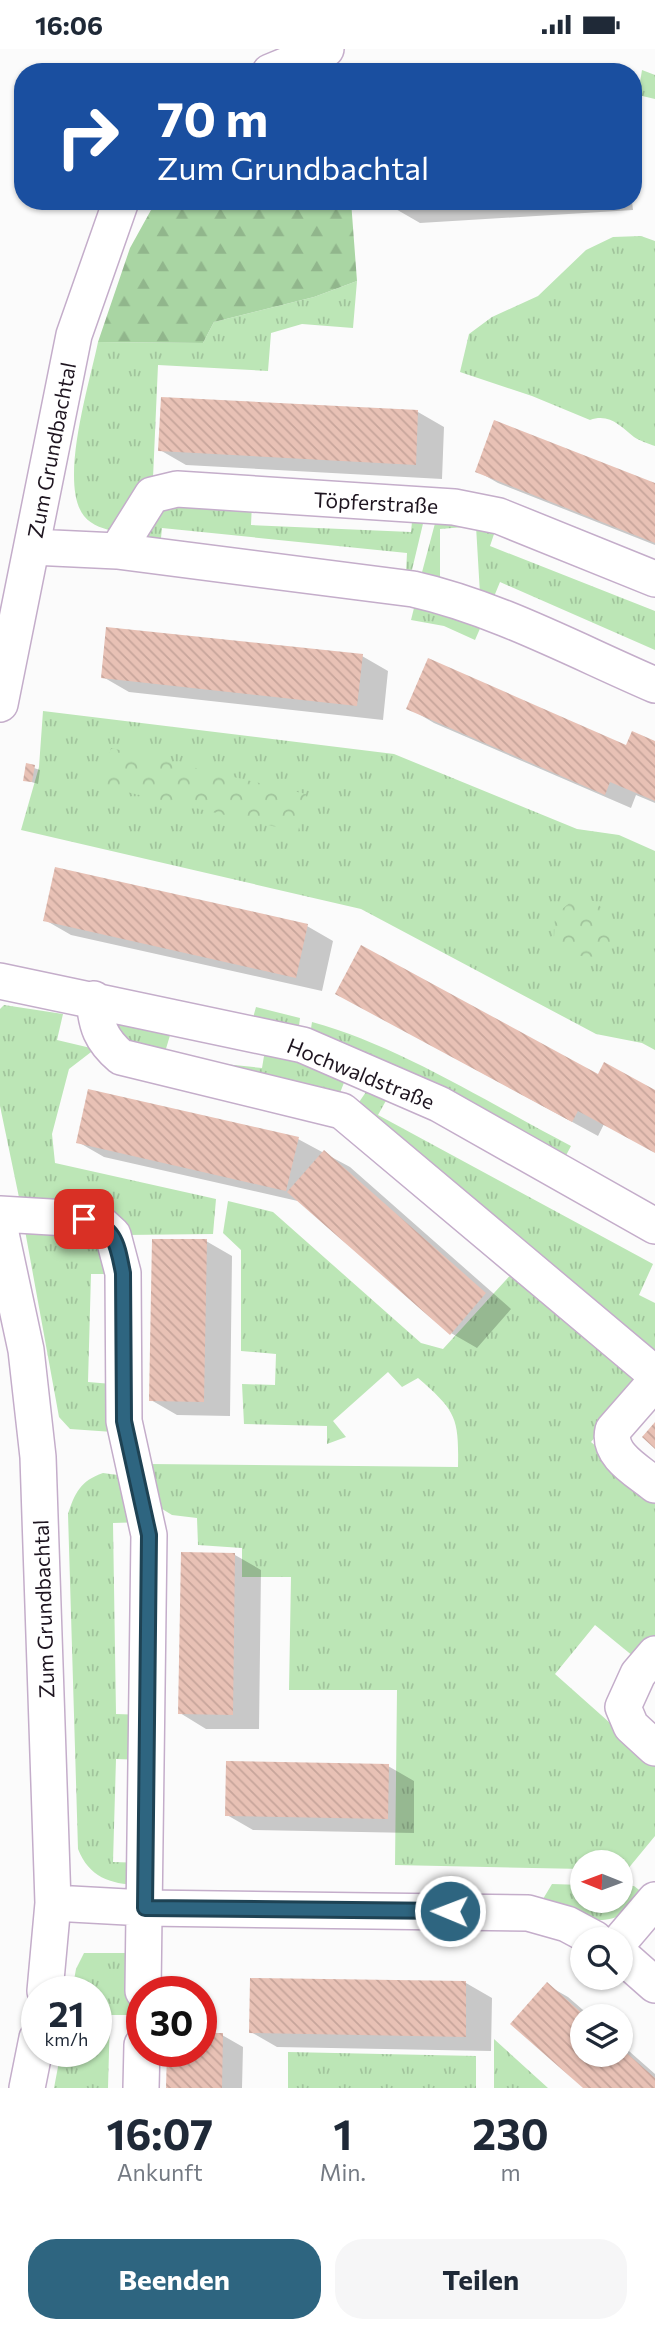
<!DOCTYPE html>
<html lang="de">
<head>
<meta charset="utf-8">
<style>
  :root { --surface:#fff; --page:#f6f6f7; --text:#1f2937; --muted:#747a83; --accent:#2e6580 }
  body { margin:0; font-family:Commissioner,sans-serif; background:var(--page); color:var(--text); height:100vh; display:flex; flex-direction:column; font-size:26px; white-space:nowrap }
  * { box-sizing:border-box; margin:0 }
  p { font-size:23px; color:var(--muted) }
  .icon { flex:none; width:38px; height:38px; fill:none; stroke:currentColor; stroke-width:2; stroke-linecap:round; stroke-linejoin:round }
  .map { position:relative; height:2039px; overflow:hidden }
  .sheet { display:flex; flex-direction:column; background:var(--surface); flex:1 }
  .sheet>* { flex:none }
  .guide { position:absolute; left:14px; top:14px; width:628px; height:147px; border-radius:28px; box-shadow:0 2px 5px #0004; background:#1a4fa0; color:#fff; overflow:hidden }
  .needle { width:46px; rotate:271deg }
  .controls { position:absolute; left:570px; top:1801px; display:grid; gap:14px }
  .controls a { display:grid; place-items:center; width:63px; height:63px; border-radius:50%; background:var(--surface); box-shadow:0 2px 5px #0004; font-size:35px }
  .speed { position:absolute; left:21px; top:1927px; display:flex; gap:14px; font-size:35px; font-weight:700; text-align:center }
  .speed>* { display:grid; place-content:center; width:91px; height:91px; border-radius:50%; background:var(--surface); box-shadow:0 2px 5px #0004; line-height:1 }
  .speed small { font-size:18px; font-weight:400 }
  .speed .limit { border:10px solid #d22; background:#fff; color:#111 }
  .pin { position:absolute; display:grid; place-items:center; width:60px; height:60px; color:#fff; margin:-30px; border-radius:14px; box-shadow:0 4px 10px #0006 }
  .me { position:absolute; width:77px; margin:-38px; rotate:271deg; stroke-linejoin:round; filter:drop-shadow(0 0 5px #0008) }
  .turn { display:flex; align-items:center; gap:24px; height:147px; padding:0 28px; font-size:32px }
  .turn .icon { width:91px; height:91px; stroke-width:2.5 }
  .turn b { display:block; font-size:49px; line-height:60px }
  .eta { display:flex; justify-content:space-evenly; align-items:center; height:119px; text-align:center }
  .eta b { font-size:42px; font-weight:700; line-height:49px }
  .primary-button { display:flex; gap:14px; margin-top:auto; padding:14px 28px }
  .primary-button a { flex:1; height:80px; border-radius:28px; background:var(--accent); color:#fff; font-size:28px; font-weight:700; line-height:80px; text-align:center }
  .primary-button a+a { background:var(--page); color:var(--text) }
  .status { display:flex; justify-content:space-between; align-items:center; height:49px; padding:0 35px; background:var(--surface); direction:ltr }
  .status svg { height:19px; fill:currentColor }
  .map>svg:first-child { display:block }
  .grass { fill:url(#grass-tufts) }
  .forest { fill:url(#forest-firs) }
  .park { fill:url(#park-crowns) }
  .shadow { fill:#0003 }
  .building { fill:url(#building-back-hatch) }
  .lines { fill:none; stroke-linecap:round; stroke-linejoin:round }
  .street-casing { stroke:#c4adca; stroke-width:38 }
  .street { stroke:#fff; stroke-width:35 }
  .route-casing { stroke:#1e4253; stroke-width:18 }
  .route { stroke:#2e6580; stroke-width:12 }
  .labels { text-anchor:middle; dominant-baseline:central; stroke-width:7; stroke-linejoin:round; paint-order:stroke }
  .street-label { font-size:21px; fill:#1e1520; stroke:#fff }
</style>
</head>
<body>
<div class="status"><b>16:06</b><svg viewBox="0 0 49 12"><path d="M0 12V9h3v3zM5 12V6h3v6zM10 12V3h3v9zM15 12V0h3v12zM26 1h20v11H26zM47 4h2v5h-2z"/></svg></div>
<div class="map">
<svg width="655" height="2039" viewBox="0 0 655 2039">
  <defs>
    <pattern id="grass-tufts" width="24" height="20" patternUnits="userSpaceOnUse" patternTransform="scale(1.75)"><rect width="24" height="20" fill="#bce6b6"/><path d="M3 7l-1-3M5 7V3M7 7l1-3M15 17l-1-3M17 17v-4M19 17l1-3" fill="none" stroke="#a1c49c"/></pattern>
    <pattern id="forest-firs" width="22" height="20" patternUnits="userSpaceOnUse" patternTransform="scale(1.75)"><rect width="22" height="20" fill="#a9d5a3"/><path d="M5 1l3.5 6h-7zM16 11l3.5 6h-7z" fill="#91b68c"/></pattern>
    <pattern id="park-crowns" width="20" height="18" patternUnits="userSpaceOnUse" patternTransform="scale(1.75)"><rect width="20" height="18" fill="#bce6b6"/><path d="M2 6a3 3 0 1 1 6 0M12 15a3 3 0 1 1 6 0" fill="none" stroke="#a1c49c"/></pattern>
    <pattern id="building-back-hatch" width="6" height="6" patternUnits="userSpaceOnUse" patternTransform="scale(1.75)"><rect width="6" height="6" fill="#e8c1b5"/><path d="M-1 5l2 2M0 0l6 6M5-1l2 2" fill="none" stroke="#c7a59b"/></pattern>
  </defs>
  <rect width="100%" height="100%" fill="#fbfbfb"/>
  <path class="grass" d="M 642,21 L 655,26 L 655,50 L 638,46 Z
    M 641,187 L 655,192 L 655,397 C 649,395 640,392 634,388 C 621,378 610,364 590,371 L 532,347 L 460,323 L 469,285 L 492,268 L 538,247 L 586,201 L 613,188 Z
    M 357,232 L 353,279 L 302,275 L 271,284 L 268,322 L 158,316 L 153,429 L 117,483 C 105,480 92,477 84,467 C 58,434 90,333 98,293 L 203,294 L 214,273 L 314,248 Z
    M 252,454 L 251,476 L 411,483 L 413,462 L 426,462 L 411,525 L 406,524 L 407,504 L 162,479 L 160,499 L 138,496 L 158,455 Z
    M 438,463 L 496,479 L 490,497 L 655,562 L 655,601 L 500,533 L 493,550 L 480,545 L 476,477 L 440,480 L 440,533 L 421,527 Z
    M 415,555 L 482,575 L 475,591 L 444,577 L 411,571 Z
    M 43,662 L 394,705 L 577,780 L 619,786 L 655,802 L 655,1001 L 642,994 L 596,985 L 361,860 L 21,781 L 39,718 Z
    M 4,956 L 63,965 L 57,991 L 95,1000 L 69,1020 L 52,1085 L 55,1114 L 216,1150 L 213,1185 L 125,1186 L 21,1158 L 0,1057 L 0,960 Z
    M 256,958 L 300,969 L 298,985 L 251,976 Z
    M 111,968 L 171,983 L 165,1003 L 205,1013 L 262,1019 L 265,1001 L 299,1008 L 345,1031 L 338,1049 L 128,1001 Z
    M 312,973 C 398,996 492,1056 571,1097 L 563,1112 L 310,986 Z
    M 368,1040 L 388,1048 L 378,1066 L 653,1215 L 639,1246 L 655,1254 L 655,1301 L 651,1302 L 353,1062 Z
    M 228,1152 L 273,1163 L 421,1294 L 443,1300 L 516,1220 L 643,1332 L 591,1393 L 655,1448 L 655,1592 L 639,1612 L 595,1576 L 555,1625 L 655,1714 L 655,1787 L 627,1821 L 621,1821 L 621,1813 L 583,1813 L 583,1820 L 395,1816 L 397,1641 L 289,1641 L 291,1528 L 242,1528 L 242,1499 L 198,1496 L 197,1469 L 172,1466 L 159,1458 L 148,1415 L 458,1418 C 459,1368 456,1362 418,1329 L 402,1338 L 388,1323 L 333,1372 L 346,1388 L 327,1395 L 327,1377 L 244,1375 L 242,1335 L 275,1336 L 276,1305 L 241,1302 L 241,1201 L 223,1184 Z
    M 24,1176 L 93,1186 L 116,1225 L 91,1225 L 88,1333 L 112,1335 L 113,1383 L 70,1380 L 59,1368 Z
    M 103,1424 L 125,1427 L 144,1473 L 113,1474 L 116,1665 L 145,1666 L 145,1711 L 116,1710 L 113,1813 L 145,1814 L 138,1836 C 110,1835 89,1828 78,1800 L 68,1465 C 75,1444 80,1432 103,1424 Z
    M 552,1835 L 583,1836 L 583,1852 L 621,1852 L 621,1837 L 634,1837 L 647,1847 C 610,1885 584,1870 540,1855 Z
    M 84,1904 L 133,1904 L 131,1966 L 110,1966 L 108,2039 L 54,2039 L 61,2002 L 96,2002 L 96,1942 L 72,1942 L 76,1920 Z
    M 494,1990 L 548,2039 L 494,2039 Z
    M 288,2003 L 476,2007 L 476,2039 L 288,2039 Z"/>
  <path class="forest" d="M 156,152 L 351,152 L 357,232 L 314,248 L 214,273 L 203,294 L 98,293 L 130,199 Z"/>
  <path class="park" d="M 111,699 L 306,745 L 298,783 L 101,737 Z
    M 573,851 L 595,852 L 612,870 L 611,894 L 596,908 L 570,906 L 554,889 L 555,866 Z"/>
  <path class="shadow" d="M 393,152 L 632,152 L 633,161 L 420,174 L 394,159 Z
    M 162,349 L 418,363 L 444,378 L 442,430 L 186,416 L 160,401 Z
    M 477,422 L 655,436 L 655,496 L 498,434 Z
    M 362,607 L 388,622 L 383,671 L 129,643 L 103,628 Z
    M 409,659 L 627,698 L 655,694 L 655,754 L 636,746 L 631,759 L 434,674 Z
    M 28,717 L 40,721 L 38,735 L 25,731 Z
    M 45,871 L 307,877 L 333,892 L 322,942 L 71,886 Z
    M 363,959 L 655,1042 L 655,1102 L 604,1075 L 598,1087 Z
    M 298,1090 L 350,1118 L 511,1260 L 477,1299 L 451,1284 L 302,1153 L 104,1108 L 78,1093 Z
    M 206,1192 L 232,1207 L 230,1367 L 177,1366 L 151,1351 Z
    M 235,1506 L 261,1521 L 259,1680 L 206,1680 L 180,1664 Z
    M 388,1717 L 414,1732 L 414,1784 L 253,1781 L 227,1766 Z
    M 466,1934 L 492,1949 L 491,2002 L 277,1998 L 251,1983 Z
    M 547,1936 L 568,1948 L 590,1967 L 583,1967 L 583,2006 L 621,2006 L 621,1995 L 655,2025 L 655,2039 L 585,2039 Z
    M 222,1986 L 243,1998 L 242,2039 L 168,2039 L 169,2002 L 201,2002 Z"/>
  <path class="building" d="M 392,152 L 488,152 L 488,154 L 392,160 Z
    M 161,348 L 418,361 L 416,416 L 158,402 Z
    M 494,371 L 655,434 L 655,494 L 475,423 Z
    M 106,578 L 363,605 L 357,657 L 101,629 Z
    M 428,609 L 626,696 L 632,682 L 655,692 L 655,752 L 610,733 L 605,746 L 406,660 Z
    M 26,714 L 35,716 L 32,733 L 23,732 Z
    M 55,818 L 308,875 L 296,929 L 43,872 Z
    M 361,896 L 598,1025 L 604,1013 L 655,1041 L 655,1104 L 578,1062 L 572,1073 L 335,945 Z
    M 88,1040 L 299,1088 L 286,1142 L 76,1094 Z
    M 324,1101 L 486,1244 L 450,1286 L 287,1143 Z
    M 152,1190 L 207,1190 L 204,1353 L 149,1352 Z
    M 655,1373 L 655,1400 L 642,1388 Z
    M 181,1503 L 235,1504 L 233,1666 L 178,1665 Z
    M 226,1712 L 389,1715 L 388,1770 L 225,1767 Z
    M 250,1929 L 466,1932 L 466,1988 L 249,1984 Z
    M 547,1933 L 585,1967 L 583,1967 L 583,2006 L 621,2006 L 621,1999 L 655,2029 L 655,2039 L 583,2039 L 510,1975 Z
    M 201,1984 L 223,1984 L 222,2039 L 166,2039 L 167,2002 L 201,2002 Z"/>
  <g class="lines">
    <defs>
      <path id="street" d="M 270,23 L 326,0
        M 32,498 L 117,502 L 413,540 C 497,559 576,602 655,636
        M 117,502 L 152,446 L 177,440 L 454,458 L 499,467 L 655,530
        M 0,655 L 74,286 L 121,152
        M 0,932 L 303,996 L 439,1055 L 655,1177
        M 94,950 C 96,977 101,991 121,1008 L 342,1062 L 655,1325
        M 0,1165 L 84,1170 L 101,1175 L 113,1186 L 123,1224 L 124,1372 L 149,1486 L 143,1942
        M 0,1180 L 26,1301 L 38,1408 L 53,1854 L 45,1942
        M 655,1333 L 613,1381 C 607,1406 638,1422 655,1436
        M 655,1605 L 638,1625 L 623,1658 L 631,1677 L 655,1699
        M 53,1854 L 145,1859 L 528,1864 L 567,1875 L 595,1890
        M 621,1891 L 655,1851
        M 621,1906 L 655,1936
        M 27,2039 L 37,1989
        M 141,2039 L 142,1996"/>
    </defs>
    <use href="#street" class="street-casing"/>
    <use href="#street" class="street"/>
  </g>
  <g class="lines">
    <defs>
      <path id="route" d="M 84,1170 C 116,1179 117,1194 123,1224 L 124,1372 L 149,1486 L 145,1859 L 450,1862"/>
    </defs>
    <use href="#route" class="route-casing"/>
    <use href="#route" class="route"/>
  </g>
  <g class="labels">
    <g class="street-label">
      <text transform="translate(51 401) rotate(-79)">Zum Grundbachtal</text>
      <text transform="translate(376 453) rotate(3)">Töpferstraße</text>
      <text transform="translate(361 1024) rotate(22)">Hochwaldstraße</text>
      <text transform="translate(43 1560) rotate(-92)">Zum Grundbachtal</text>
    </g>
  </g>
</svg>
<div class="controls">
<a><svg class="needle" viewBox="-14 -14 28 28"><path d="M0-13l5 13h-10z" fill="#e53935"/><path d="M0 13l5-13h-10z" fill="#747a83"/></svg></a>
<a><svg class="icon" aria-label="search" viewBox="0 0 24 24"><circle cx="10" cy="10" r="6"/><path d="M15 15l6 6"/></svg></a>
<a><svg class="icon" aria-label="layers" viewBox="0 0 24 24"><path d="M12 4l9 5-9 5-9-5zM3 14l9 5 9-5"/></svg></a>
</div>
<div class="speed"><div>21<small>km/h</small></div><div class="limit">30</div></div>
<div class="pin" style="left:84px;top:1170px;background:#d93025"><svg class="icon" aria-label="arrive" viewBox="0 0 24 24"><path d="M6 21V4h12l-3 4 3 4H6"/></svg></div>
<svg class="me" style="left:450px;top:1862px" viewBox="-20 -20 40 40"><circle r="17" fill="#2e6580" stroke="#fff" stroke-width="3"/><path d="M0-11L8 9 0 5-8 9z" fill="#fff"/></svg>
<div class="guide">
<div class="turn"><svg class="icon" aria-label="right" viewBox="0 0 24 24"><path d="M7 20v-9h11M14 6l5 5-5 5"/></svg><div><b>70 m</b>Zum Grundbachtal</div></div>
</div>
</div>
<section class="sheet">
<div class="eta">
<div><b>16:07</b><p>Ankunft</p></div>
<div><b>1</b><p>Min.</p></div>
<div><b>230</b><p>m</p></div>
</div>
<div class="primary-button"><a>Beenden</a><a>Teilen</a></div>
</section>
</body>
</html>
